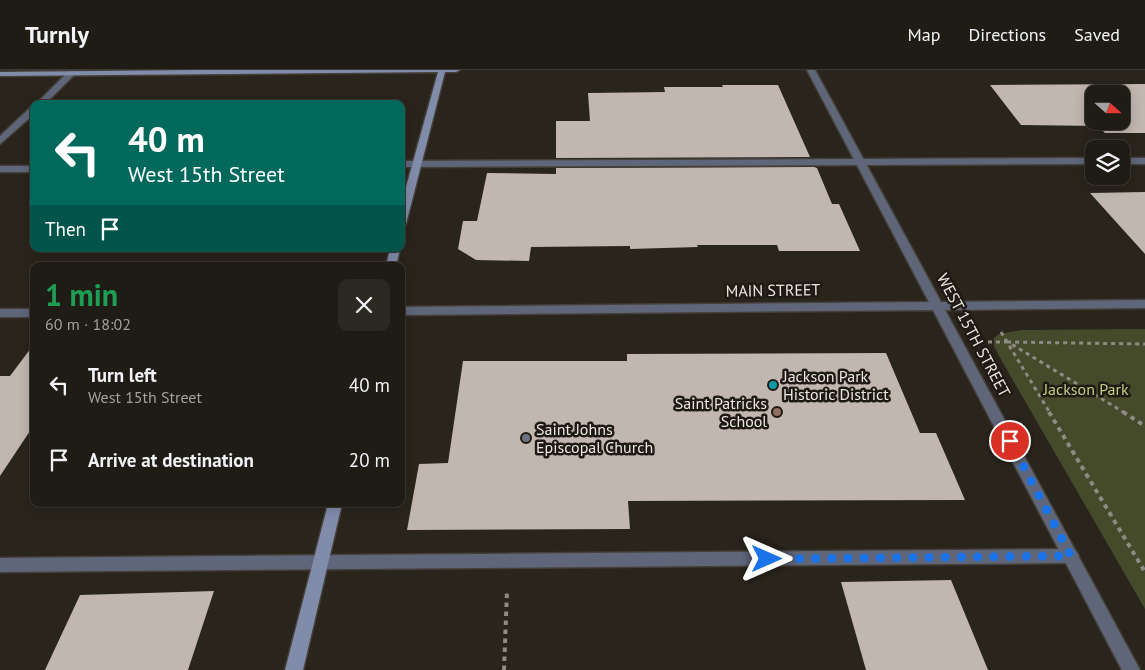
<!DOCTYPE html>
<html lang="en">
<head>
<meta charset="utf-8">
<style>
  :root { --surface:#1f1b15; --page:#2c2822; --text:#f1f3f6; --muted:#a1a1a0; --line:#3c3934 }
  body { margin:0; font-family:"PT Sans",sans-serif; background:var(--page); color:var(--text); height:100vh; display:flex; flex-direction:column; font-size:19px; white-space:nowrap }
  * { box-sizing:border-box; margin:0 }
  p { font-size:16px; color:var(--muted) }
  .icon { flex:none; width:28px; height:28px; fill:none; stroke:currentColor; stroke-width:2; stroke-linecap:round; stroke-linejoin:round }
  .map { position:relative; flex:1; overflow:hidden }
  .side { position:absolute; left:30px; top:192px; width:375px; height:245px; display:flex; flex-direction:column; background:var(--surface); border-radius:10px; box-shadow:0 2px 12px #0003,0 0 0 1px var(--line) }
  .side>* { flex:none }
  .hud { position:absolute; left:30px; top:30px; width:375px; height:152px; border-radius:10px; box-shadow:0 2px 12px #0003,0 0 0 1px var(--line); background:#00695c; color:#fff; overflow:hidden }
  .needle { width:32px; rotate:111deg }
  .tools { position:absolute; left:1085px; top:15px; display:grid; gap:10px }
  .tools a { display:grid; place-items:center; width:45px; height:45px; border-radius:10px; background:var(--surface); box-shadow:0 2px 12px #0003,0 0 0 1px var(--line); font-size:25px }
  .pin { position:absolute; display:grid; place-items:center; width:42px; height:42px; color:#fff; margin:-21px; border:2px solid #fff; border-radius:50%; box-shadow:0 1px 5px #0007 }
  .me { position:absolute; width:55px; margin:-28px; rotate:90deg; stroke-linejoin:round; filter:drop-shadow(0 0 4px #0008) }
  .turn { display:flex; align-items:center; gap:18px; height:105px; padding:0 15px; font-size:22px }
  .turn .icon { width:65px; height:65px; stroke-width:2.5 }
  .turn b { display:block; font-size:35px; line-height:42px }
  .then { display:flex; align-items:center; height:48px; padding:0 15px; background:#0003; gap:10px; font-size:19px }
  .round { display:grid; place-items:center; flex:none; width:52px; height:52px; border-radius:10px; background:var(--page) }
  .head { display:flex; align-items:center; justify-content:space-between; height:85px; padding:0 15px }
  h1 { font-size:30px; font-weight:800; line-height:38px; color:#1e9e55 }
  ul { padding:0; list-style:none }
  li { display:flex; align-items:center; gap:15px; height:75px; padding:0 15px }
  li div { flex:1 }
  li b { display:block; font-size:19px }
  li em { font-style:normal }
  header { display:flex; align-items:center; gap:30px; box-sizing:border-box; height:70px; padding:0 25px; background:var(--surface); border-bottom:1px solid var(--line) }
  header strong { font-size:24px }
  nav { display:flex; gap:28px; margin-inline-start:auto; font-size:18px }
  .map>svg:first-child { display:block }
  .green { fill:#454b2a }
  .building { fill:#c1b6b0; fill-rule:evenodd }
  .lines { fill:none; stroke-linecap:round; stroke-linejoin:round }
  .lane-casing { stroke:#443f38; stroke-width:3 }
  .street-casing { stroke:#443f38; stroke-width:3 }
  .secondary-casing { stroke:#443f38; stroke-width:3 }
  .path-far1 { stroke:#8f8b84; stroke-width:3; stroke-dasharray:4 4; stroke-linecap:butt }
  .path { stroke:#8f8b84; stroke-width:4; stroke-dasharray:4.5 4.5; stroke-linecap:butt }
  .lane { fill:#60667a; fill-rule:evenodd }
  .street { fill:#60667a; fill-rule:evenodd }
  .secondary { fill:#818caa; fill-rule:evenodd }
  .route { stroke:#1a73e8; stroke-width:9; stroke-dasharray:0 16.2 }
  .culture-dot { fill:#0f9aa8; stroke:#1f1a13; stroke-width:2 }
  .education-dot { fill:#8d6e63; stroke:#1f1a13; stroke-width:2 }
  .worship-dot { fill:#6b7280; stroke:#1f1a13; stroke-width:2 }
  .labels { text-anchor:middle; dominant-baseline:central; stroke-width:5; stroke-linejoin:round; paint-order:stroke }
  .street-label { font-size:16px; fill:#ebe8e2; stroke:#1f1a13 }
  .poi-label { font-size:16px; fill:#ebe8e2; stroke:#1f1a13; text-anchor:start }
  .park-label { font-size:16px; fill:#c2cf83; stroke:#1f1a13 }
</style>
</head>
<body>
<header>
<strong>Turnly</strong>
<nav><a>Map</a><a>Directions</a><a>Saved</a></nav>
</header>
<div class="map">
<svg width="1145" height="600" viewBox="0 0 1145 600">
  <rect width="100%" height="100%" fill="#29241c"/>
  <path class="green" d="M 1145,259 L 1145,539 L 999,286 L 994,276 L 994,268 L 999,264 L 1021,260 Z"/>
  <path class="building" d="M 1145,14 L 1145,63 L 1105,63 L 1098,56 L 1021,55 L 990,15 ZM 1094,24 L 1121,24 L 1121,51 L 1094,51 Z
    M 722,15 L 778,15 L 810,87 L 556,88 L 556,51 L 590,51 L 588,23 L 665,22 L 664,17 L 723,17 Z
    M 814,97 L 817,98 L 832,134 L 839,134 L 860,181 L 779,181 L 777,175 L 697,175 L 698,177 L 630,179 L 630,176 L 531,177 L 529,191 L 476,190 L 458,179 L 463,151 L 477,151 L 487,103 L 556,104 L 556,98 Z
    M 1145,122 L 1145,184 L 1090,123 Z
    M 34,274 L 34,355 L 0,406 L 0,306 L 10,306 Z
    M 886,283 L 920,363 L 936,363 L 965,430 L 628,431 L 630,459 L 407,460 L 419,394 L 448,393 L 463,291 L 627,291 L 627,284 Z
    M 951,510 L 988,600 L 866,600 L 841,512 Z
    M 214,521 L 188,600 L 45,600 L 80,525 Z"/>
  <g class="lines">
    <defs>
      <path id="lane" d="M 1094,88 L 1094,94 L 401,97 L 401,91 Z
        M 1121,88 L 1145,88 L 1145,94 L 1121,94 Z
        M 0,96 L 34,96 L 34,102 L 0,102 Z
        M 1071,479 L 1076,481 L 1079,486 L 1076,491 L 1071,493 L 0,502 L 0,488 Z"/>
      <path id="street" d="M 807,0 L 815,0 L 941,232 L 1145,230 L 1145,238 L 945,240 L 1140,600 L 1122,600 L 933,240 L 401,245 L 401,237 L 929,232 Z
        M 69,1 L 76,3 L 45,34 L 36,34 Z
        M 31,37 L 34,37 L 34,44 L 0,74 L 0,66 Z
        M 0,239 L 34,239 L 34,247 L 0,247 Z"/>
      <path id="secondary" d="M 195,0 L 460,0 L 456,2 L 445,2 L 406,154 L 401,157 L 401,135 L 438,2 L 0,6 L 0,2 Z
        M 390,179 L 400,179 L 396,196 L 386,196 Z
        M 328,434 L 342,434 L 303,600 L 285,600 Z"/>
    </defs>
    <use href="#lane" class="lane-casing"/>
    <use href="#street" class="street-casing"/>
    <use href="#secondary" class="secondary-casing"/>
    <path class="path-far1" d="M 1001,262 L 1050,343
      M 988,272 L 1007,272
      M 1125,343 L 1008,272 L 1145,274"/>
    <path class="path" d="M 1049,342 L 1145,502
      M 1123,342 L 1145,356
      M 504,600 L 507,521"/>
    <use href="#lane" class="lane"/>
    <use href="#street" class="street"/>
    <use href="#secondary" class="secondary"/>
  </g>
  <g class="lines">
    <path class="route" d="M 767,489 L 1071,486 L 1010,371"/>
  </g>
  <circle class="culture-dot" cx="773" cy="315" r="5"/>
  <circle class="education-dot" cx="777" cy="342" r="5"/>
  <circle class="worship-dot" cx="526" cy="368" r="5"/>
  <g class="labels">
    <g class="street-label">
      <text transform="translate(773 220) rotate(-1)">MAIN STREET</text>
      <text transform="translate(974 265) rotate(62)">WEST 15TH STREET</text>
    </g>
    <g class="poi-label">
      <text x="783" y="306">Jackson Park<tspan x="783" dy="18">Historic District</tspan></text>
      <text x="767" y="333" text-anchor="end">Saint Patricks<tspan x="767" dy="18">School</tspan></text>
      <text x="536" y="359">Saint Johns<tspan x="536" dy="18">Episcopal Church</tspan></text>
    </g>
    <g class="park-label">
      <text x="1086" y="319">Jackson Park</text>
    </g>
  </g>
</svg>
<div class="tools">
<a><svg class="needle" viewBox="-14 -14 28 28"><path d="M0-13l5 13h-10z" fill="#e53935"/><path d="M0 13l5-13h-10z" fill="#a1a1a0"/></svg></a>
<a><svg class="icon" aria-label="layers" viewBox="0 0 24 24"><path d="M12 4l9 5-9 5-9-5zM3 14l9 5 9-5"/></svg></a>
</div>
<div class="pin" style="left:1010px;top:371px;background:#d93025"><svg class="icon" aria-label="arrive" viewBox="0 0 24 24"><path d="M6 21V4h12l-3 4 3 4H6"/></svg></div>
<svg class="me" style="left:767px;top:489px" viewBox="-20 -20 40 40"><path d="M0-17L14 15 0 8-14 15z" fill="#1a73e8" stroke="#fff" stroke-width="4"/></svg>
<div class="hud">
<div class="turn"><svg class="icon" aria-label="left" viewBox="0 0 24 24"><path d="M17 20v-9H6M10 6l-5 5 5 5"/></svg><div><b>40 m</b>West 15th Street</div></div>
<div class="then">Then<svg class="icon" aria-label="arrive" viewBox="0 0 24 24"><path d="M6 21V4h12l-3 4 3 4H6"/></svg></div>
</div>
<section class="side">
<div class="head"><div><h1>1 min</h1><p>60 m · 18:02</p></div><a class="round"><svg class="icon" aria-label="close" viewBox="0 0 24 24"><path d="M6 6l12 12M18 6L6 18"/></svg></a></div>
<ul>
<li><svg class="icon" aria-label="left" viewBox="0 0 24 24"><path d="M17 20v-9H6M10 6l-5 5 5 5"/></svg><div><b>Turn left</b><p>West 15th Street</p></div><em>40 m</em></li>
<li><svg class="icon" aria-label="arrive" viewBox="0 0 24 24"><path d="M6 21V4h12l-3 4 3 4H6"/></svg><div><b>Arrive at destination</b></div><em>20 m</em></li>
</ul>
</section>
</div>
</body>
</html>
